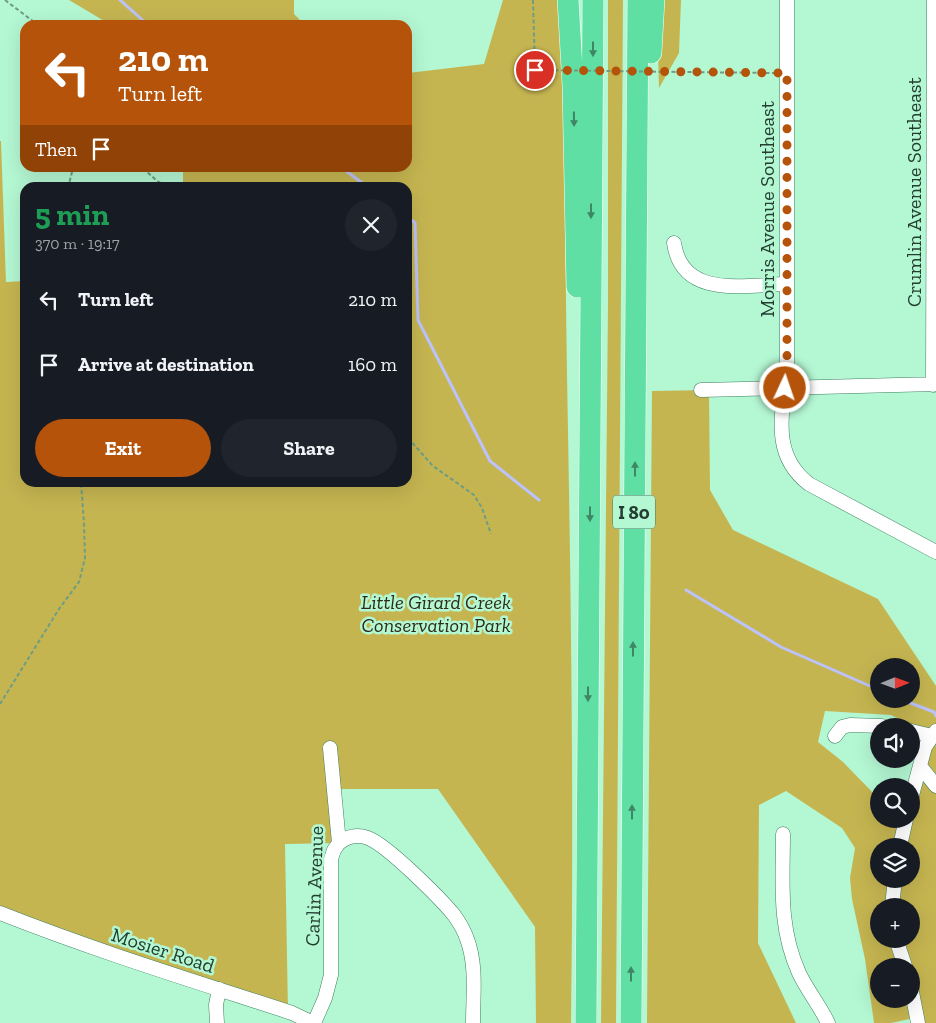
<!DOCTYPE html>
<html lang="en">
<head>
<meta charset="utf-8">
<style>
  :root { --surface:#171b24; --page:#20242c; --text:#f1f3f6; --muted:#9ea1a6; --accent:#b45309 }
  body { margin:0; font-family:"Zilla Slab",serif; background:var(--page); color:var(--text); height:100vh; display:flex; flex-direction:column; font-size:19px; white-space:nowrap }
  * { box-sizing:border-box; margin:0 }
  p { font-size:16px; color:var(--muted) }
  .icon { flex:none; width:28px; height:28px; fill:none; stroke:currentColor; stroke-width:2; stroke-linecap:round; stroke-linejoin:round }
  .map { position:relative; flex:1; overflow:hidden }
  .drawer { position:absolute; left:20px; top:182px; width:392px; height:305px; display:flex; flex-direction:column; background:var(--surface); border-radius:15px; box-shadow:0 5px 20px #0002 }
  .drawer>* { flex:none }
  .hud { position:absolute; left:20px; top:20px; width:392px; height:152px; border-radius:15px; box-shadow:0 5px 20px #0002; background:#b45309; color:#fff; overflow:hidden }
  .needle { width:32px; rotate:89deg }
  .controls { position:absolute; left:870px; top:658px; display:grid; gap:10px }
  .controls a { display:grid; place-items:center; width:50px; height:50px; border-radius:50%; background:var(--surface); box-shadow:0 5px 20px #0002; font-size:25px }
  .pin { position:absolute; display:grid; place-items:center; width:42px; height:42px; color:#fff; margin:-21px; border:2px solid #fff; border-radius:50%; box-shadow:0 1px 5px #0007 }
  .me { position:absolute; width:55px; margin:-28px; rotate:3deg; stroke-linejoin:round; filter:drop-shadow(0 0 4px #0008) }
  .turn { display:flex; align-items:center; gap:18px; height:105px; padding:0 15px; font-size:22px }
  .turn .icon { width:65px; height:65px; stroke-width:2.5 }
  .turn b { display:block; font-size:35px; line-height:42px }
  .then { display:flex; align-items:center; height:48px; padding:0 15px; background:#0003; gap:10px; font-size:19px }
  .round { display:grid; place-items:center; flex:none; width:52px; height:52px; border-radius:26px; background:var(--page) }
  .headline { display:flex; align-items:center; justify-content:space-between; height:85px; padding:0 15px }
  h1 { font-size:30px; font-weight:700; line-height:38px; color:#1e9e55 }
  .button { display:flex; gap:10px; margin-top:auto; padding:10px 15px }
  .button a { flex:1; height:58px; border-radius:30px; background:var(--accent); color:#fff; font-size:20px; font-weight:700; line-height:58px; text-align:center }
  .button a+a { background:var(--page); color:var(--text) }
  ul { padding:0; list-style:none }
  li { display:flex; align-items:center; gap:15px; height:65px; padding:0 15px }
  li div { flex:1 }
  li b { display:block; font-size:19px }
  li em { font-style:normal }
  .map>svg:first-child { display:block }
  .green { fill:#c5b551; fill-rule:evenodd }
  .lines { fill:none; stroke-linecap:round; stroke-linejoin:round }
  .stream { stroke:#bcc2fa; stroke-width:3 }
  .minor-casing { stroke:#3e8060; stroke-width:15 }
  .highway-casing { stroke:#fff; stroke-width:22 }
  .path { stroke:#6e9d84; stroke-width:2; stroke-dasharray:4 2.5; stroke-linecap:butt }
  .minor { stroke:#fff; stroke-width:14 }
  .highway { stroke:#5fdfa4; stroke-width:21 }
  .path-bridge { stroke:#6e9d84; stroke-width:2; stroke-dasharray:4 2.5; stroke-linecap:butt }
  .oneway { fill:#3e8664 }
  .route { stroke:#b45309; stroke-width:9; stroke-dasharray:0 16.2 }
  .labels { text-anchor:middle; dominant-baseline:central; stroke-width:5; stroke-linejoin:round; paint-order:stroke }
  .shield { fill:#b4f7d3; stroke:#4e7661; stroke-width:1 }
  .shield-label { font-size:19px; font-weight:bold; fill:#233e30 }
  .street-label { font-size:20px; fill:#233e30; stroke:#b4f7d3 }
  .park-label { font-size:20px; font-style:italic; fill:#2d2a17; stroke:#b4f7d3 }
</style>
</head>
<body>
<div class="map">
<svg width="936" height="1023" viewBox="0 0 936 1023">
  <rect width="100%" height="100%" fill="#b4f7d3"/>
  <path class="green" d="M 69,0 L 294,0 L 294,14 L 305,25 L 111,25 Z
    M 503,0 L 561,0 C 565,125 565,250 567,375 C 571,591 574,807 571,1023 L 536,1023 L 535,927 L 438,789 L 334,789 L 339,843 L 285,844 L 288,1012 L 0,913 L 0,141 L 1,141 L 6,282 L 25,281 L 25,482 L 408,482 L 408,188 L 183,187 L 183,168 L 408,168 L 408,73 L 484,64 Z
    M 608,0 L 623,0 L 616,1023 L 601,1023 L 608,304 Z
    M 661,0 L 681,0 L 679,53 L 659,88 L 658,49 Z
    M 709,390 L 710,490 L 733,530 L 878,599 L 936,686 L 936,1023 L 920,1023 L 919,1017 L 891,1023 L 874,1023 L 865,959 L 852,899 L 850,878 L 855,848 L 842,828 L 786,791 L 759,805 L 758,943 L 796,1023 L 647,1023 L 652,391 ZM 879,666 L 911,666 L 911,699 L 879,699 ZM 825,711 L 891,715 L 932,736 L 911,799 L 911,819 L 879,819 L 879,799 L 843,762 L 818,742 ZM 879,846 L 911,846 L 911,879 L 879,879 ZM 879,906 L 911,906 L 911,939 L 879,939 ZM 879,966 L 911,966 L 911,999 L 879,999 Z"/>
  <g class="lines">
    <path class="stream" d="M 120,0 L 148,25
      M 342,168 L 369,188
      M 408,217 L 415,223 L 418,320 L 490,461 L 539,500
      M 686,590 L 781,647 L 879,690
      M 900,699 L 934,712 L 936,716"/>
    <defs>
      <path id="minor" d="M 787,0 L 787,373 C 782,414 771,455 809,484 L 936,552
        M 674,243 C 682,299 744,285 786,284
        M 933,385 L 934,0
        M 701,390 L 936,384
        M 911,731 L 932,736
        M 835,736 L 842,727 L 850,725 L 882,726
        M 920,766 L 936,786
        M 911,799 L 925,747 L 936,731
        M 783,834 C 783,883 778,926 799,973 C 807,990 820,1006 828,1023
        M 339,843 C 348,836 357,834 368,838 C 387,845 440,898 454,915 C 459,922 464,930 467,939 C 477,965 473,996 473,1023
        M 900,846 L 906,819
        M 892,906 L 895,879
        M 0,913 C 96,951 194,981 292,1013 L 313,1023
        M 896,939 L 905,966
        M 911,987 L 918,1023
        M 217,1023 L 216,1005 L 219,989
        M 314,1023 L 325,998 L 331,975 L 331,859 L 334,850 L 339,843 L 330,748"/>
      <path id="highway" d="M 568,0 L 573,86 L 577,287
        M 651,53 L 654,0
        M 586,1023 L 593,0
        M 631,1023 L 638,0"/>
    </defs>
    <use href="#minor" class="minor-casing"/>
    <use href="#highway" class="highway-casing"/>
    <path class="path" d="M 5,0 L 38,25
      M 533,0 L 535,70
      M 681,72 L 776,73
      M 143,168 L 157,181 L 169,188
      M 68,188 L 73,168
      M 408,438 L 433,466 L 474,495 L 482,508 L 491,534
      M 0,704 L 59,609 L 79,582 L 85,558 L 84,523 L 81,482"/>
    <use href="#minor" class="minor"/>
    <use href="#highway" class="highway"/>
    <path class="path-bridge" d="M 535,70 L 681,72"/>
  </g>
  <defs><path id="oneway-solid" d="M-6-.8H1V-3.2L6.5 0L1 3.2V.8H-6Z" transform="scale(1.25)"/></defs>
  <g class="oneway">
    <use href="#oneway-solid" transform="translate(593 49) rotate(90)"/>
    <use href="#oneway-solid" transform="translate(574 119) rotate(89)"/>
    <use href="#oneway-solid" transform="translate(591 211) rotate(90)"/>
    <use href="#oneway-solid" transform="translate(635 469) rotate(-90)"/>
    <use href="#oneway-solid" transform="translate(590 514) rotate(90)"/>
    <use href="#oneway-solid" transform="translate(633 649) rotate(-90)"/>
    <use href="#oneway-solid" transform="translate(588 694) rotate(90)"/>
    <use href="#oneway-solid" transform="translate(632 812) rotate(-90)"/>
    <use href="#oneway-solid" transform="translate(631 974) rotate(-90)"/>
  </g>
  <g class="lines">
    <path class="route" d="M 535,70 L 787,73 L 787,373 L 785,388"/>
  </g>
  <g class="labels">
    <rect class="shield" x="613" y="495.5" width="42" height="33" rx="4"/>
    <g class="shield-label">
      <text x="634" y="512">I 80</text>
    </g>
    <g class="street-label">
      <text transform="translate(914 192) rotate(-90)">Crumlin Avenue Southeast</text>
      <text transform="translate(767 209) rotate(-90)">Morris Avenue Southeast</text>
      <text transform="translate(314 886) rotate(-88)">Carlin Avenue</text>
      <text transform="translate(163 950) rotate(18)">Mosier Road</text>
    </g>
    <g class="park-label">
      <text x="436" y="602">Little Girard Creek<tspan x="436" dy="23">Conservation Park</tspan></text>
    </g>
  </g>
</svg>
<div class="controls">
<a><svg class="needle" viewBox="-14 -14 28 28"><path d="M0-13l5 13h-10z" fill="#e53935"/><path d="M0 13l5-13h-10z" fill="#9ea1a6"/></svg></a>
<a><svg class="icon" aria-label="sound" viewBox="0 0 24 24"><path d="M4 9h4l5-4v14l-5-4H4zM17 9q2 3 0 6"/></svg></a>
<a><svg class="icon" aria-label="search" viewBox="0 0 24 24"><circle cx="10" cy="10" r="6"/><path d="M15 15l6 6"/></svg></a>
<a><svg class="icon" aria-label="layers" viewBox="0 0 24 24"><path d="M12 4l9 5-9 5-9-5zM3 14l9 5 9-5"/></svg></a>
<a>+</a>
<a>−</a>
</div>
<div class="pin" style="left:535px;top:70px;background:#d93025"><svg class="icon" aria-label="arrive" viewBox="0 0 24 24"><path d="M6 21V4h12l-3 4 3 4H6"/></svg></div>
<svg class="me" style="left:785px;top:388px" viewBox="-20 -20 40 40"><circle r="17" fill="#b45309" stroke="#fff" stroke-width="3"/><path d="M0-11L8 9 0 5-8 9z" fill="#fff"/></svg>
<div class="hud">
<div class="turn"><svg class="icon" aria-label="left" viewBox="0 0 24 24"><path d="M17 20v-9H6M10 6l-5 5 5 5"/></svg><div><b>210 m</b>Turn left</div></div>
<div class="then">Then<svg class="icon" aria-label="arrive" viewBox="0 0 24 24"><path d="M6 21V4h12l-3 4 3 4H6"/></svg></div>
</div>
<section class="drawer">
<div class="headline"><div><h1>5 min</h1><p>370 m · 19:17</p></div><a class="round"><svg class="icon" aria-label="close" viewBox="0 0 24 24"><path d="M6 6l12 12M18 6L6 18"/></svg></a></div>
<ul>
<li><svg class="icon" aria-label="left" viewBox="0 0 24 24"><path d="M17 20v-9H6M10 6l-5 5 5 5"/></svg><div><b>Turn left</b></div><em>210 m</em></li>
<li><svg class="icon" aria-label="arrive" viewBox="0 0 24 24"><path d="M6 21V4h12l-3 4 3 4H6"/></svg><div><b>Arrive at destination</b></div><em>160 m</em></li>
</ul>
<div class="button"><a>Exit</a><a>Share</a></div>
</section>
</div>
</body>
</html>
